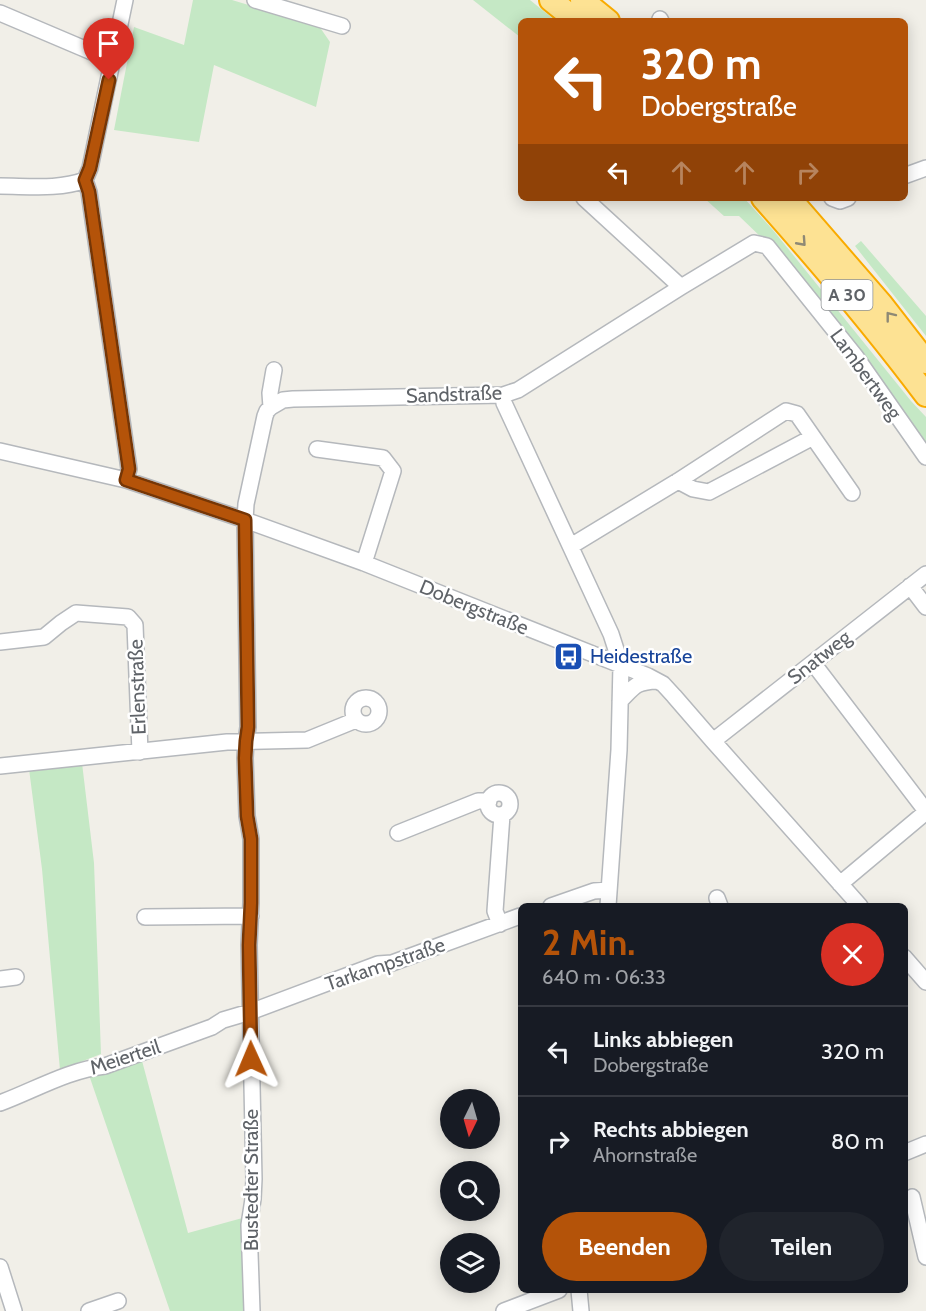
<!DOCTYPE html>
<html lang="de">
<head>
<meta charset="utf-8">
<style>
  :root { --surface:#171b24; --page:#20242c; --text:#f1f3f6; --muted:#9ea1a6; --line:#363941; --accent:#b45309 }
  body { margin:0; font-family:Cabin,sans-serif; background:var(--page); color:var(--text); height:100vh; display:flex; flex-direction:column; font-size:22px; white-space:nowrap }
  * { box-sizing:border-box; margin:0 }
  p { font-size:20px; color:var(--muted) }
  .icon { flex:none; width:33px; height:33px; fill:none; stroke:currentColor; stroke-width:2; stroke-linecap:round; stroke-linejoin:round }
  .map { position:relative; flex:1; overflow:hidden }
  .sheet { position:absolute; left:518px; top:903px; width:390px; height:390px; display:flex; flex-direction:column; background:var(--surface); border-radius:9px; box-shadow:0 3px 15px #0003 }
  .sheet>* { flex:none }
  .hud { position:absolute; left:518px; top:18px; width:390px; height:183px; border-radius:9px; box-shadow:0 3px 15px #0003; background:#b45309; color:#fff; overflow:hidden }
  .needle { width:39px; rotate:185deg }
  .controls { position:absolute; left:440px; top:1089px; display:grid; gap:12px }
  .controls a { display:grid; place-items:center; width:60px; height:60px; border-radius:50%; background:var(--surface); box-shadow:0 3px 15px #0003; font-size:30px }
  .pin { position:absolute; display:grid; place-items:center; width:51px; height:51px; color:#fff; margin:-62px -26px; border-radius:50% 50% 50% 0; rotate:-45deg; box-shadow:0 0 6px #0007 }
  .pin .icon { rotate:45deg }
  .me { position:absolute; width:66px; margin:-33px; rotate:359deg; stroke-linejoin:round; filter:drop-shadow(0 0 4px #0008) }
  .turn { display:flex; align-items:center; gap:21px; height:126px; padding:0 24px; font-size:27px }
  .turn .icon { width:78px; height:78px; stroke-width:2.5 }
  .turn b { display:block; font-size:42px; line-height:51px }
  .lanes { display:flex; align-items:center; height:57px; padding:0 24px; background:#0003; justify-content:center; gap:30px; direction:ltr }
  .lanes .off { opacity:.35 }
  .round { display:grid; place-items:center; flex:none; width:63px; height:63px; border-radius:32px; background:var(--page) }
  .headline { display:flex; align-items:center; justify-content:space-between; height:102px; padding:0 24px }
  h1 { font-size:36px; font-weight:700; line-height:45px; color:var(--accent) }
  .button { display:flex; gap:12px; margin-top:auto; padding:12px 24px }
  .button a { flex:1; height:69px; border-radius:36px; background:var(--accent); color:#fff; font-size:24px; font-weight:700; line-height:69px; text-align:center }
  .button a+a { background:var(--page); color:var(--text) }
  ul { padding:0; list-style:none }
  li { display:flex; align-items:center; gap:18px; height:90px; padding:0 24px; border-top:2px solid var(--line) }
  li div { flex:1 }
  li b { display:block; font-size:22px }
  li em { font-style:normal }
  .map>svg:first-child { display:block }
  .green { fill:#c5e8c5 }
  .lines { fill:none; stroke-linecap:round; stroke-linejoin:round }
  .minor-casing { stroke:#b5b8bc; stroke-width:18 }
  .highway-casing { stroke:#f9ab00; stroke-width:26 }
  .minor { stroke:#fff; stroke-width:15 }
  .highway { stroke:#fde293; stroke-width:22 }
  .oneway { stroke:#8e8975 }
  .route-casing { stroke:#753606; stroke-width:15 }
  .route { stroke:#b45309; stroke-width:10 }
  .labels { text-anchor:middle; dominant-baseline:central; stroke-width:5; stroke-linejoin:round; paint-order:stroke }
  .shield { fill:#fff; stroke:#8f9295; stroke-width:1.5 }
  .shield-label { font-size:18px; font-weight:bold; fill:#5f6368 }
  .street-label { font-size:20px; fill:#5f6368; stroke:#fff }
  .transit-label { font-size:20px; fill:#164399; stroke:#fff; text-anchor:start }
</style>
</head>
<body>
<div class="map">
<svg width="926" height="1311" viewBox="0 0 926 1311">
  <rect width="100%" height="100%" fill="#f1efe8"/>
  <path class="green" d="M 193,0 L 232,0 L 319,26 L 330,42 L 316,107 L 214,65 L 199,142 L 114,130 L 134,27 L 184,45 Z
    M 473,0 L 530,0 L 556,21 L 520,21 L 520,37 Z
    M 704,198 L 744,198 L 773,230 L 911,401 L 926,417 L 926,447 L 765,241 L 739,216 L 724,216 Z
    M 861,241 L 926,316 L 926,336 L 855,246 Z
    M 82,763 L 94,863 L 101,1054 L 60,1070 L 42,869 L 29,769 Z
    M 141,1057 L 188,1233 L 246,1217 L 247,1311 L 170,1311 L 89,1075 Z"/>
  <g class="lines">
    <defs>
      <path id="minor" d="M 255,0 L 342,26
        M 0,13 L 113,61
        M 660,19 L 661,21
        M 904,176 L 926,168
        M 85,180 L 89,192 L 129,469 L 126,480
        M 0,186 C 28,186 59,190 85,180 L 90,168 L 125,0
        M 584,198 L 681,287
        M 832,198 L 840,201 L 848,198
        M 503,395 L 504,403 L 611,634 L 621,665 L 619,750 L 608,906
        M 271,407 L 283,400 L 293,399 L 503,395 L 518,390 L 681,287 L 754,243 L 767,246 L 856,357 L 926,457
        M 317,449 L 383,458 L 393,471 L 364,563
        M 0,451 L 126,480 L 245,520 L 364,563 L 648,676 L 663,684 L 674,696 L 713,741 L 860,906
        M 678,481 L 693,489 L 709,492 L 813,437
        M 571,546 L 678,481 L 786,411 L 797,414 L 852,493
        M 910,586 L 926,607
        M 0,642 L 44,637 L 61,623 L 76,613 L 128,617 L 135,625 L 140,752
        M 813,663 L 926,811
        M353 711a13 13 0 1 1 26 0a13 13 0 1 1-26 0Z
        M 620,701 C 635,686 635,682 657,681
        M 713,741 L 926,574
        M 0,766 L 227,742 L 307,740 L 356,720
        M488 804a11 11 0 1 1 22 0a11 11 0 1 1-22 0Z
        M 398,833 L 478,801 L 489,801
        M 840,884 L 926,812
        M 717,898 L 720,906
        M 551,906 L 594,891 L 609,890
        M 145,917 L 251,916
        M 500,924 L 495,911 L 502,815
        M 904,957 L 926,982
        M 0,979 L 16,977
        M 0,1103 C 35,1090 68,1070 105,1066 L 212,1027 L 223,1020 L 250,1012 L 378,964 L 392,963 L 520,916
        M 904,1153 L 926,1144
        M 912,1197 L 926,1257
        M 0,1267 L 14,1311
        M 579,1290 L 581,1311
        M 89,1311 L 118,1301
        M 252,1311 L 249,1225 L 253,1199 L 254,1179 L 249,945 L 251,903 L 251,839 L 247,816 L 245,758 L 246,741 L 248,727 L 245,520 L 246,504 L 265,416 L 267,411 L 271,407 L 270,393 L 274,370
        M 504,1311 L 559,1290"/>
      <path id="highway" d="M 551,0 L 577,21
        M 582,0 L 608,21
        M 763,198 C 820,262 875,327 926,395
        M 789,198 L 881,304 L 926,362"/>
    </defs>
    <use href="#minor" class="minor-casing"/>
    <use href="#highway" class="highway-casing"/>
    <use href="#minor" class="minor"/>
    <use href="#highway" class="highway"/>
  </g>
  <defs><path id="oneway-chevron" d="M-2-3.5L2.5 0L-2 3.5" fill="none" stroke-width="1.6" stroke-linecap="round" stroke-linejoin="round" transform="scale(1.5)"/></defs>
  <g class="oneway">
    <use href="#oneway-chevron" transform="translate(802 242) rotate(48)"/>
    <use href="#oneway-chevron" transform="translate(890 316) rotate(-128)"/>
  </g>
  <g class="lines">
    <defs>
      <path id="route" d="M 109,80 L 90,168 L 85,180 L 89,192 L 129,469 L 126,480 L 245,520 L 248,727 L 246,741 L 245,758 L 247,816 L 251,839 L 251,903 L 249,945 L 251,1059"/>
    </defs>
    <use href="#route" class="route-casing"/>
    <use href="#route" class="route"/>
  </g>
  <defs>
    <symbol id="bus-square" viewBox="-11 -11 22 22"><rect x="-9" y="-9" width="18" height="18" rx="4" fill="#1a4fb4" stroke="#fff"/><path d="M-5-6H5V4H4V6H2V4H-2V6H-4V4H-5ZM-3.5-4V0h7V-4ZM-3.5 1.2v1.5H-2V1.2ZM2 1.2v1.5H3.5V1.2Z" fill="#fff"/></symbol>
  </defs>
  <g fill-rule="evenodd">
    <use href="#bus-square" x="552" y="640" width="33" height="33"/>
  </g>
  <g class="labels">
    <rect class="shield" x="821.5" y="280" width="51" height="30" rx="4.5"/>
    <g class="shield-label">
      <text x="847" y="295">A 30</text>
    </g>
    <g class="street-label">
      <text transform="translate(866 374) rotate(54)">Lambertweg</text>
      <text transform="translate(454 394) rotate(-2)">Sandstraße</text>
      <text transform="translate(474 607) rotate(22)">Dobergstraße</text>
      <text transform="translate(819 657) rotate(-38)">Snatweg</text>
      <text transform="translate(137 687) rotate(-92)">Erlenstraße</text>
      <text transform="translate(385 964) rotate(-19)">Tarkampstraße</text>
      <text transform="translate(125 1057) rotate(-18)">Meierteil</text>
      <text transform="translate(251 1180) rotate(-90)">Bustedter Straße</text>
    </g>
    <g class="transit-label">
      <text x="590" y="656">Heidestraße</text>
    </g>
  </g>
</svg>
<div class="controls">
<a><svg class="needle" viewBox="-14 -14 28 28"><path d="M0-13l5 13h-10z" fill="#e53935"/><path d="M0 13l5-13h-10z" fill="#9ea1a6"/></svg></a>
<a><svg class="icon" aria-label="search" viewBox="0 0 24 24"><circle cx="10" cy="10" r="6"/><path d="M15 15l6 6"/></svg></a>
<a><svg class="icon" aria-label="layers" viewBox="0 0 24 24"><path d="M12 4l9 5-9 5-9-5zM3 14l9 5 9-5"/></svg></a>
</div>
<div class="pin" style="left:109px;top:80px;background:#d93025"><svg class="icon" aria-label="arrive" viewBox="0 0 24 24"><path d="M6 21V4h12l-3 4 3 4H6"/></svg></div>
<svg class="me" style="left:251px;top:1059px" viewBox="-20 -20 40 40"><path d="M0-17L14 15 0 8-14 15z" fill="#b45309" stroke="#fff" stroke-width="4"/></svg>
<div class="hud">
<div class="turn"><svg class="icon" aria-label="left" viewBox="0 0 24 24"><path d="M17 20v-9H6M10 6l-5 5 5 5"/></svg><div><b>320 m</b>Dobergstraße</div></div>
<div class="lanes"><svg class="icon" aria-label="left" viewBox="0 0 24 24"><path d="M17 20v-9H6M10 6l-5 5 5 5"/></svg><svg class="icon off" aria-label="ahead" viewBox="0 0 24 24"><path d="M12 20V5M6 11l6-6 6 6"/></svg><svg class="icon off" aria-label="ahead" viewBox="0 0 24 24"><path d="M12 20V5M6 11l6-6 6 6"/></svg><svg class="icon off" aria-label="right" viewBox="0 0 24 24"><path d="M7 20v-9h11M14 6l5 5-5 5"/></svg></div>
</div>
<section class="sheet">
<div class="headline"><div><h1>2 Min.</h1><p>640 m · 06:33</p></div><a class="round" style="background:#d93025;color:#fff"><svg class="icon" aria-label="close" viewBox="0 0 24 24"><path d="M6 6l12 12M18 6L6 18"/></svg></a></div>
<ul>
<li><svg class="icon" aria-label="left" viewBox="0 0 24 24"><path d="M17 20v-9H6M10 6l-5 5 5 5"/></svg><div><b>Links abbiegen</b><p>Dobergstraße</p></div><em>320 m</em></li>
<li><svg class="icon" aria-label="right" viewBox="0 0 24 24"><path d="M7 20v-9h11M14 6l5 5-5 5"/></svg><div><b>Rechts abbiegen</b><p>Ahornstraße</p></div><em>80 m</em></li>
</ul>
<div class="button"><a>Beenden</a><a>Teilen</a></div>
</section>
</div>
</body>
</html>
